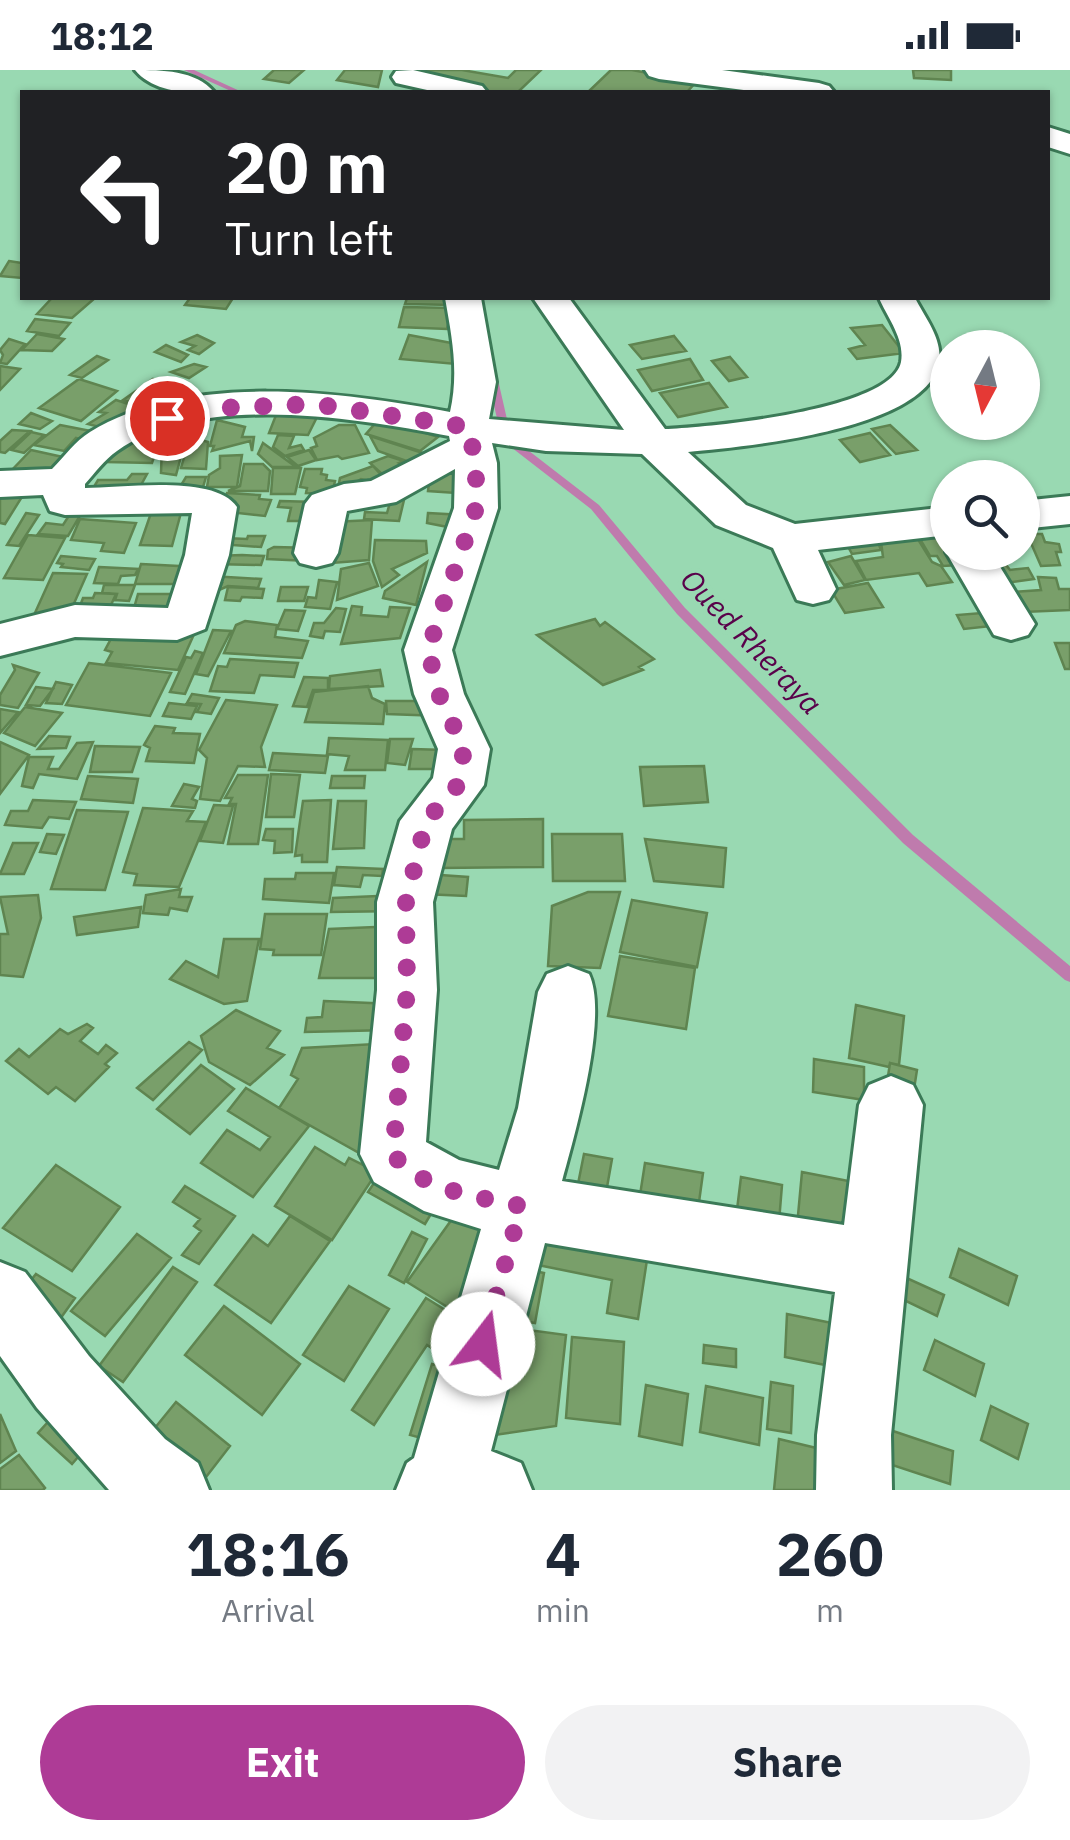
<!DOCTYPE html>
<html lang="en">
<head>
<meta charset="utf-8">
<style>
  :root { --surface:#fff; --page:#f2f2f3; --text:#1f2937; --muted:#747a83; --accent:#ae3b96 }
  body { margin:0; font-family:"IBM Plex Sans",sans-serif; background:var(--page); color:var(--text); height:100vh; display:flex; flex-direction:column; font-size:38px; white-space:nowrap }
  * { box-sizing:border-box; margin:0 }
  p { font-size:32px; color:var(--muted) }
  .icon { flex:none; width:55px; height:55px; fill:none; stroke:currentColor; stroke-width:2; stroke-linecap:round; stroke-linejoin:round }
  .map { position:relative; height:1420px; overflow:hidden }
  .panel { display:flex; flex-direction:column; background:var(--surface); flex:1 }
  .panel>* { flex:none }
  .hud { position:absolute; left:20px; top:20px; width:1030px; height:210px; border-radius:0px; box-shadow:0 2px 8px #0004; background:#202124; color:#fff; overflow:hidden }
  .needle { width:65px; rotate:187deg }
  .fabs { position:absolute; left:930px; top:260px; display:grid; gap:20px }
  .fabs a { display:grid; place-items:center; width:110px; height:110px; border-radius:50%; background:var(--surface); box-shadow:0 2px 8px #0004; font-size:50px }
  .pin { position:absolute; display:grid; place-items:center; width:85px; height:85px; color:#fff; margin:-42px; border:5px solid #fff; border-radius:50%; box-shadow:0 2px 10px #0007 }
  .me { position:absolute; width:110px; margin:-55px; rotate:15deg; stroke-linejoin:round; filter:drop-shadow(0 0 8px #0008) }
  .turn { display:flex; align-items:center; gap:35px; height:210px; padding:0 40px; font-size:45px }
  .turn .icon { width:130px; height:130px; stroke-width:2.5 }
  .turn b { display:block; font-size:70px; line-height:85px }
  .eta { display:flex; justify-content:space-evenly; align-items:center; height:170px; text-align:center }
  .eta b { font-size:60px; font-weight:800; line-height:70px }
  .button { display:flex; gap:20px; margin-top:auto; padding:20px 40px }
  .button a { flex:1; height:115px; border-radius:60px; background:var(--accent); color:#fff; font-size:40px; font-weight:800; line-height:115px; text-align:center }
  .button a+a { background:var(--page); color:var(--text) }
  .status { display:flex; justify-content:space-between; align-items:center; height:70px; padding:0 50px; background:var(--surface); direction:ltr }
  .status svg { height:28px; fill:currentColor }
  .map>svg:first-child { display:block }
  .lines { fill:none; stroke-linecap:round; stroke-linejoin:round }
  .stream { fill:#bf7bad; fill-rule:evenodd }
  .building { fill:#799f6a; stroke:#5f8450; stroke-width:2.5 }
  .minor-casing { stroke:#3b7a57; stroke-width:6 }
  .minor { fill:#fff; fill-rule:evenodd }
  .route { stroke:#ae3b96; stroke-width:18; stroke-dasharray:0 32.4 }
  .labels { text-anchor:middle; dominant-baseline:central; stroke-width:9; stroke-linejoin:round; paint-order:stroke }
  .water-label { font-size:30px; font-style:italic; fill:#59024a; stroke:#99d9b2 }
</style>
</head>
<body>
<div class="status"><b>18:12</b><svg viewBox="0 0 49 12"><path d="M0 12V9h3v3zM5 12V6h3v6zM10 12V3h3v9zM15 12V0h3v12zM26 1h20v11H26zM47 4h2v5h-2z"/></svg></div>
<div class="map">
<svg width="1070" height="1420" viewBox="0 0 1070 1420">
  <rect width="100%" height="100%" fill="#99d9b2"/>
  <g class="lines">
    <path class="stream" d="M 184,0 L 194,0 L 242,22 L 233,22 Z
      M 491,298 L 496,301 L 511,367 L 599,435 L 685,538 L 913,765 L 1070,896 L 1070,912 L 1065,910 L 903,773 L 677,544 L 591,439 L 502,370 L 486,301 Z"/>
  </g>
  <path class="building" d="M 274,0 L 304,0 L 289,13 L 264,9 Z
    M 345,0 L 382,0 L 378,17 L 337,10 Z
    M 422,0 L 462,0 L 508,8 L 516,0 L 541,0 L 518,22 L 490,22 L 412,8 Z
    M 611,0 L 632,0 L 696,12 L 687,22 L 588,22 Z
    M 913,0 L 951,0 L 951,10 L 914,8 Z
    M 9,191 L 22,193 L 22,208 L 0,206 Z
    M 52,228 L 95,228 L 72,248 L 37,244 Z
    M 190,228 L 233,228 L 226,239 L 185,235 Z
    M 407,228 L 454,228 L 453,235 L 405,234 Z
    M 404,237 L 452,238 L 447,259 L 399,257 Z
    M 35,249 L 70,253 L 59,266 L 27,261 Z
    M 882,255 L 904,283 L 857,289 L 849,279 L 865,275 L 851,258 Z
    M 37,264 L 64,269 L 52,281 L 22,280 Z
    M 197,265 L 214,273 L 199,284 L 188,280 L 195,276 L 181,272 Z
    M 409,265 L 462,275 L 456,294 L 400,289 Z
    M 674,266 L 686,281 L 642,289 L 630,275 Z
    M 9,269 L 25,274 L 7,294 L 0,293 L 3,285 L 0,280 Z
    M 166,275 L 188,285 L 181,292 L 155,282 Z
    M 97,286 L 108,290 L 82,308 L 70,305 Z
    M 730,287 L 747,307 L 729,311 L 712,291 Z
    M 690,289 L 703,310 L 652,321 L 638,300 Z
    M 194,294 L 206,297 L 189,308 L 171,302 Z
    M 0,296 L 20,299 L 0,320 Z
    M 79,309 L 117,321 L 81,351 L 39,338 Z
    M 153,309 L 182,319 L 162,331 L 148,328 L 136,334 L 123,330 Z
    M 709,313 L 727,337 L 678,347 L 660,323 Z
    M 116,330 L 144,339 L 127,348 L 121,345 L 103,358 L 88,354 L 106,343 L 99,342 Z
    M 278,340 L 319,343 L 308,365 L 269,363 Z
    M 31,343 L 52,351 L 40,359 L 19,354 Z
    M 380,348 L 438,367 L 420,381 L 366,364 Z
    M 217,350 L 245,357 L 242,367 L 254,367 L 252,381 L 250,371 L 212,381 L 214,376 L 210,376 Z
    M 60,355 L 96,362 L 87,371 L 76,368 L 64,381 L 34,375 Z
    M 339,355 L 355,355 L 369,383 L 342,389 L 338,386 L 317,390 L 311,378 L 317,376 L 314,368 Z
    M 890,355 L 917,380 L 896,384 L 872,359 Z
    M 12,360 L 30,361 L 5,383 L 0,382 L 0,371 Z
    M 31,362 L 44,365 L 24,383 L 12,380 Z
    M 870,363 L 890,385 L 860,392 L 840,370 Z
    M 278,365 L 294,366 L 289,378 L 301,375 L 304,380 L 285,386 L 273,377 Z
    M 370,366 L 426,384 L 415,394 L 378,381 Z
    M 190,367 L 208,372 L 206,399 L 181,398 Z
    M 118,370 L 159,372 L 152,393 L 107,392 Z
    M 185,372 L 176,405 L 161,403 L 162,373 Z
    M 263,373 L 296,397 L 272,397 L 258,384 Z
    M 31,380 L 72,389 L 54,406 L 10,402 Z
    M 309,380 L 316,390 L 298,396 L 287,387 Z
    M 242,385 L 237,417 L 207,417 L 209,405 L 220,398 L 220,386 Z
    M 388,386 L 404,391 L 399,393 L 404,396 L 383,405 L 370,393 Z
    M 244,394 L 263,394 L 270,401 L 268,421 L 228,421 L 240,416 Z
    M 373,396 L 382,406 L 369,411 L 361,409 L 347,418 L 338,418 L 340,408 Z
    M 431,397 L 465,397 L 456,423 L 428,421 Z
    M 273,398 L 301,398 L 295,424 L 271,424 Z
    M 305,399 L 322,399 L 321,404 L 327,405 L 326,410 L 335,411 L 332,424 L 306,423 L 307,418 L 300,417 Z
    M 132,404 L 147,404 L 135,426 L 89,425 L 98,410 L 127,410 Z
    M 186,407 L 206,407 L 200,427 L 177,422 Z
    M 0,418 L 25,422 L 5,454 L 0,453 Z
    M 227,423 L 260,425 L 259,429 L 271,430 L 265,446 L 220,441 Z
    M 391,429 L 404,430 L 399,451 L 364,449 L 365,442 L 387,443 Z
    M 280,431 L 317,432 L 314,451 L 288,451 L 291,438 L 278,437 Z
    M 182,439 L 172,476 L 140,475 L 152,440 Z
    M 26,443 L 39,445 L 19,476 L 7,475 Z
    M 428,443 L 463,445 L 458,459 L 427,453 Z
    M 70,444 L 81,444 L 68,466 L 38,464 L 46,453 L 63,455 Z
    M 80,449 L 136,453 L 124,483 L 101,481 L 104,473 L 71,470 Z
    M 372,450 L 369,490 L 332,493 L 332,452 Z
    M 939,458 L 948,472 L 948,482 L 961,495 L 943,496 L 937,486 L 930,486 L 914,459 Z
    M 1027,464 L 1042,464 L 1045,472 L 1059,474 L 1061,482 L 1056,482 L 1060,495 L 1041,496 Z
    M 28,465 L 65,468 L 43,510 L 4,508 Z
    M 248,466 L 265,466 L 261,477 L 219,474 L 225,468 L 247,469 Z
    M 916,466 L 932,492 L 941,496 L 952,512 L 927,516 L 919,503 L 866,510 L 856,491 L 883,487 L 881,472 Z
    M 876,467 L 881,480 L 852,484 L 845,471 Z
    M 375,470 L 426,471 L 427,483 L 392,499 L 399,505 L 382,517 L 373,491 Z
    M 274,477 L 314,478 L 309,491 L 267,489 L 268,480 Z
    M 976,482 L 996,482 L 1010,500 L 1028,498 L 1034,509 L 1005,513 Z
    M 242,485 L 264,486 L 261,495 L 213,494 L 216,486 Z
    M 61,486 L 95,489 L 89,500 L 61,497 L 63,494 L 57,493 Z
    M 851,486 L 865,510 L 844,515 L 828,492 Z
    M 427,492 L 416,535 L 383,528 L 385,521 Z
    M 369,493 L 378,516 L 337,530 L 341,499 Z
    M 141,494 L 197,497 L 192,514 L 135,514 Z
    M 99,497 L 138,499 L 135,505 L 121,506 L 118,514 L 94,513 Z
    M 53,503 L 87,504 L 68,547 L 34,545 Z
    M 210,506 L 261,509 L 258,518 L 228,516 L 219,520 L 222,513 L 208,512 Z
    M 1038,507 L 1056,508 L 1059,519 L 1070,519 L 1070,540 L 1023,542 L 1014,522 L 1041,520 Z
    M 319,510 L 337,512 L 330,539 L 305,537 L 308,527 L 316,528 Z
    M 868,513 L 883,537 L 845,543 L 831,520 Z
    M 104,515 L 135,515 L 129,531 L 115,530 L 117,524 L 102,523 Z
    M 228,517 L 264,519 L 262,528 L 242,527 L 240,531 L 225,530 Z
    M 281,517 L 308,517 L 304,531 L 278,531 Z
    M 95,523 L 116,524 L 111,535 L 80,536 L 83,528 L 93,528 Z
    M 138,524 L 192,524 L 187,545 L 132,545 Z
    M 352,536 L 362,537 L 361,545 L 388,547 L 390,537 L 410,538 L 400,568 L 341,574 Z
    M 336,538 L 346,539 L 340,562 L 325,561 L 323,568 L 310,566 L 314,553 L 324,553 Z
    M 285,540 L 305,541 L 298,561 L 277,559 Z
    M 982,543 L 991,556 L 964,559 L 957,545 Z
    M 595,549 L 600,556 L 605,552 L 654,589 L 639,597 L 643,600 L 603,615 L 537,565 Z
    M 245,551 L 277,555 L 275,567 L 308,571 L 302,588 L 224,583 L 236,555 Z
    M 130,555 L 195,562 L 178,600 L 106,593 L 112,582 L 105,580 L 112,567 L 123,569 Z
    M 213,560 L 231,561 L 208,606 L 196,604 Z
    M 1055,573 L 1070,573 L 1070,599 L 1065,599 Z
    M 195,581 L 203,583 L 185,624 L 170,622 L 186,587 L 191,588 Z
    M 230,589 L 298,593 L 294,607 L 260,605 L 254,623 L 210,621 L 218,596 L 227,597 Z
    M 89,593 L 171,603 L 150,646 L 66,635 Z
    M 13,595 L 39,603 L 18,638 L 0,635 L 0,625 L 15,600 Z
    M 380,600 L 383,616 L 329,619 L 330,606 Z
    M 304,607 L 328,608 L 328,620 L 313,620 L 307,637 L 293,636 Z
    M 56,612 L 72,615 L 62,634 L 46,633 Z
    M 368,616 L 372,628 L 385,634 L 383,654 L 305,652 L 314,622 Z
    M 36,617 L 53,619 L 40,636 L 26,635 Z
    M 192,624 L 219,628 L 211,644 L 197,642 L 201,634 L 187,633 Z
    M 226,630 L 277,635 L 261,677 L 265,697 L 238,696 L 220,731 L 200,729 L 207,688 L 199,680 Z
    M 386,631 L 439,631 L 441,646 L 387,644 Z
    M 169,633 L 197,636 L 191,649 L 163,646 Z
    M 25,637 L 62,643 L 35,676 L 4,663 Z
    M 0,639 L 18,642 L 0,663 Z
    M 155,656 L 175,658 L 173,663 L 200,664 L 194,693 L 146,691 L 150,678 L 144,675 Z
    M 49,666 L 70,667 L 66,678 L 38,679 Z
    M 329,668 L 388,670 L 385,700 L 345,700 L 349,686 L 327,684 Z
    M 390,669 L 413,669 L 405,695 L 387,693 Z
    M 0,672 L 29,685 L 0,724 Z
    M 93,672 L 77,709 L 39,704 L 33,718 L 22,716 L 29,687 L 53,687 L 48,699 L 59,699 L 77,673 Z
    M 95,676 L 140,677 L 132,702 L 90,702 Z
    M 412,679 L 445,680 L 443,699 L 409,699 Z
    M 273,683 L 328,686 L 325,703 L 269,700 Z
    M 704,696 L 708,732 L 644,736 L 640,697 Z
    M 271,704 L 300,705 L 294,747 L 266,747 Z
    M 238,705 L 268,705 L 258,774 L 228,774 L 236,734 L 229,734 L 232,728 L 225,728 Z
    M 88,706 L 138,709 L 133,733 L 81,729 Z
    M 332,706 L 365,706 L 364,718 L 330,718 Z
    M 184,714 L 199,717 L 192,729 L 197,731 L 195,738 L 172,736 Z
    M 33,730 L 76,732 L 69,749 L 49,747 L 42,758 L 5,755 L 11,741 L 28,741 Z
    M 331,730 L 327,792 L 302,792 L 302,785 L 295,786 L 303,731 Z
    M 338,731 L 366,731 L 364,778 L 333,779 Z
    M 214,735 L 233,736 L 223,773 L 200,771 Z
    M 143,738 L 193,741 L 187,751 L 206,752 L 179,817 L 134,815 L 137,804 L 123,802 Z
    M 77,740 L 128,742 L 105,820 L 51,819 Z
    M 543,749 L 543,797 L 440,798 L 441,769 L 464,769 L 464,750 Z
    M 266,759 L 293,759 L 292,782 L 274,783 L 275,771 L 263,770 Z
    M 47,764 L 64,765 L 56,784 L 40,782 Z
    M 552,764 L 622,764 L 625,811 L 553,811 Z
    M 645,769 L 726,778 L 723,817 L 654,811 Z
    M 13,773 L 38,773 L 24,804 L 0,804 Z
    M 337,797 L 383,799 L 382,806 L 363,805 L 360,817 L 334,815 Z
    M 296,803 L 334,803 L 329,833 L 263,829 L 265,809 L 295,809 Z
    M 426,804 L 468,807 L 466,826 L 424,824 Z
    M 181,819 L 179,827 L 192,827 L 187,841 L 170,838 L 168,845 L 143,843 L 146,825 Z
    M 588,822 L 620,822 L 600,898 L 548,896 L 552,836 Z
    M 38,825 L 41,848 L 23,907 L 0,905 L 0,864 L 8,864 L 0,827 Z
    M 400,825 L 400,841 L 331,842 L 333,828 Z
    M 632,830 L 707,843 L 697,897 L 620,882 Z
    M 141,837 L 138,857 L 77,865 L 74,847 Z
    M 265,844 L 327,844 L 321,885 L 273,885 L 274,880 L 260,879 Z
    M 398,856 L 393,908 L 319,908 L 329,859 Z
    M 224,869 L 259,869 L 247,931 L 224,934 L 170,909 L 186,891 L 218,907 Z
    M 620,886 L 695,898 L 686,959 L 608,946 Z
    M 324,931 L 393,934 L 390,960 L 305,962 L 307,948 L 322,947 Z
    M 856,935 L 904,946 L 899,995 L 890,993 L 889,997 L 849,988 Z
    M 236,940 L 280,961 L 267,978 L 284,985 L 250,1015 L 209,992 L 201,966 Z
    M 87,954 L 93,958 L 80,971 L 98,984 L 106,975 L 117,983 L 105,994 L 109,997 L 75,1031 L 56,1017 L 48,1024 L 6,991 L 19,979 L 29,987 L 60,959 L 68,964 Z
    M 189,972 L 202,980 L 153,1030 L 137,1018 Z
    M 394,973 L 377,1093 L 279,1038 L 298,1009 L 291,1005 L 302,978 Z
    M 814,989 L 864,997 L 864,1030 L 813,1022 Z
    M 890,993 L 917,1000 L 912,1032 L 885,1026 Z
    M 201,995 L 234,1019 L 190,1064 L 157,1039 Z
    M 246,1018 L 309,1056 L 253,1127 L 201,1093 L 227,1060 L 260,1080 L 270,1067 L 228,1041 Z
    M 315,1077 L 345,1095 L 349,1088 L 377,1102 L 332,1170 L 275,1136 Z
    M 584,1084 L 612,1089 L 604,1134 L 575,1129 Z
    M 645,1093 L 703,1103 L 696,1154 L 640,1125 Z
    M 56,1095 L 120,1137 L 72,1201 L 3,1158 Z
    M 382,1101 L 438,1132 L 425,1154 L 368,1122 Z
    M 802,1102 L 864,1114 L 861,1159 L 796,1167 Z
    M 741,1107 L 782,1115 L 778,1164 L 735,1156 Z
    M 185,1116 L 235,1146 L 199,1194 L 182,1185 L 201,1161 L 194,1156 L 200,1149 L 173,1132 Z
    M 455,1145 L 499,1169 L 478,1256 L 407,1212 Z
    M 290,1146 L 330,1171 L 271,1253 L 215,1215 L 253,1165 L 268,1176 Z
    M 537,1149 L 650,1170 L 638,1249 L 607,1243 L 612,1210 L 528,1193 Z
    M 412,1162 L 427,1169 L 404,1213 L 389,1205 Z
    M 137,1164 L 171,1188 L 105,1266 L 71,1241 Z
    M 959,1179 L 1017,1206 L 1008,1235 L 950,1207 Z
    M 173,1197 L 197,1212 L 123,1312 L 99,1296 Z
    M 516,1197 L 544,1203 L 535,1253 L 505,1248 Z
    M 889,1200 L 944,1225 L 937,1246 L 881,1219 Z
    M 36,1204 L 75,1228 L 55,1256 L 15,1230 Z
    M 349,1216 L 389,1239 L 344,1311 L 303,1285 Z
    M 426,1228 L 474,1258 L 453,1292 L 427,1275 L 374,1355 L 352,1340 Z
    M 224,1236 L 300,1294 L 262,1345 L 185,1285 Z
    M 787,1244 L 852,1257 L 850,1300 L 785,1287 Z
    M 499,1256 L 566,1265 L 556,1356 L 487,1366 Z
    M 572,1267 L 624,1272 L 620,1354 L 566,1348 Z
    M 935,1270 L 984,1294 L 975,1326 L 924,1300 Z
    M 704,1275 L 736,1279 L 736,1297 L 703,1293 Z
    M 432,1294 L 462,1302 L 440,1373 L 410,1365 Z
    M 771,1312 L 793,1316 L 791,1363 L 767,1359 Z
    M 646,1315 L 688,1324 L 682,1375 L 639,1366 Z
    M 706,1316 L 763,1328 L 759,1375 L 700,1362 Z
    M 176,1332 L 230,1376 L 196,1420 L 141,1375 Z
    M 991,1336 L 1028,1354 L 1018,1389 L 981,1370 Z
    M 58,1341 L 91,1372 L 72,1394 L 38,1363 Z
    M 0,1344 L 16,1381 L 0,1393 Z
    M 887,1359 L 953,1381 L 950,1414 L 883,1392 Z
    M 779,1369 L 833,1382 L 830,1420 L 774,1420 Z
    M 19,1385 L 45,1418 L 43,1420 L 0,1420 L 0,1399 Z"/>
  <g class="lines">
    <defs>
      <path id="minor" d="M 135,0 C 161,0 196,0 214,22 C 188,24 153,22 135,0 Z
        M 413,0 L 482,16 L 487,22 L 436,22 L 396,13 L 392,7 L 396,1 Z
        M 645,0 L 722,0 L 819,13 L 829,16 L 834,22 L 759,22 L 659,9 L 649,6 Z
        M 1048,57 L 1070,64 L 1070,84 L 1048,77 Z
        M 445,228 L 481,228 L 496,312 L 489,349 L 624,360 L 533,228 L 569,228 L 665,359 C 708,357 891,341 901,292 C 905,269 887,247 879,228 L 915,228 C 924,246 943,269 939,292 C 928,360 744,377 688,382 L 746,435 L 795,454 L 948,437 L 948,465 L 818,480 L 836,519 L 829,530 L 813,534 L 797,530 L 773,478 L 716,455 L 642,384 L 546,381 L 492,373 L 497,393 L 498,438 L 452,580 L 464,624 L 490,679 L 484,715 L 452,759 L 433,832 L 437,920 L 426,1072 L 459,1090 L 499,1100 L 518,1038 L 538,922 L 547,904 L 568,896 L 589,904 C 609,946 575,1064 562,1111 L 844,1155 L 859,1035 L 869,1015 L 891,1006 L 913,1015 L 923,1035 L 891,1365 L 892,1420 L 816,1420 L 817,1365 L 835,1222 L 545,1173 L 491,1381 L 521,1393 L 532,1420 L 396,1420 L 407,1393 L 414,1388 L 481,1159 L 424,1141 L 374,1112 L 360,1084 L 377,920 L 377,832 L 400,751 L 433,708 L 438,679 L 414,624 L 404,580 L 454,438 L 455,399 L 396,432 L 347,441 L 338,483 L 332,493 L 316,497 L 300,493 L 294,483 L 305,434 L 312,425 L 344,414 L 371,411 L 450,371 L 449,366 C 356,348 200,322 117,381 C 104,390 95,403 85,414 L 85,418 C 123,418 215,404 237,437 L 229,485 L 205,559 L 177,570 L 75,567 L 0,586 L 0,554 L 75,535 L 168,538 L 185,485 L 192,443 L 65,445 L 50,441 L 43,425 L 0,427 L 0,401 L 52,399 C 65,386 75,371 90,362 C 189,301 343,322 450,342 C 459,302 452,268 445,228 Z
        M 1070,426 L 1070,454 L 1022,459 L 1022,431 Z
        M 948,479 L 948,482 L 991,482 L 1035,554 L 1028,565 L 1011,570 L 994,565 L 946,482 Z
        M 0,1192 L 25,1202 L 89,1286 L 165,1369 L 198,1393 L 209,1420 L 109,1420 L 37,1338 L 0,1286 Z"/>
    </defs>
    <use href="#minor" class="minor-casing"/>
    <use href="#minor" class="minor"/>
  </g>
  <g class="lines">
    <path class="route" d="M 167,348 L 220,338 L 314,334 L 468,357 L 476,393 L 476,438 L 428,580 L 439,624 L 464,679 L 458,715 L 426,751 L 406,832 L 407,920 L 393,1084 C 421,1121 480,1127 521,1136 L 483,1274"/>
  </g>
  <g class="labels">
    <g class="water-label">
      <text transform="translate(752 571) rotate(46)">Oued Rheraya</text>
    </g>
  </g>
</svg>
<div class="fabs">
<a><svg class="needle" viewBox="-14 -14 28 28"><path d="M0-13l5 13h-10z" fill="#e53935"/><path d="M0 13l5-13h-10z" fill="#747a83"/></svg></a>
<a><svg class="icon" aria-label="search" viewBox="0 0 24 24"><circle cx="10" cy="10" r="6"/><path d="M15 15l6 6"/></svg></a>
</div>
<div class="pin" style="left:167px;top:348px;background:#d93025"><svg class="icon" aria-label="arrive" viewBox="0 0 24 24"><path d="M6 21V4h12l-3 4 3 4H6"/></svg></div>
<svg class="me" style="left:483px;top:1274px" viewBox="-20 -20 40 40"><circle r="19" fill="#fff"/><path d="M0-13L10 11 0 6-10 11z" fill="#ae3b96"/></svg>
<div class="hud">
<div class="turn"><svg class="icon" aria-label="left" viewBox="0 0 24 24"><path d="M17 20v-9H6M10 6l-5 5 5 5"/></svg><div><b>20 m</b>Turn left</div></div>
</div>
</div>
<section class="panel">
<div class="eta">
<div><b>18:16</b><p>Arrival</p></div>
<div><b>4</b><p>min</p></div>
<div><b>260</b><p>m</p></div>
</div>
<div class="button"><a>Exit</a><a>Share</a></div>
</section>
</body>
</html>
